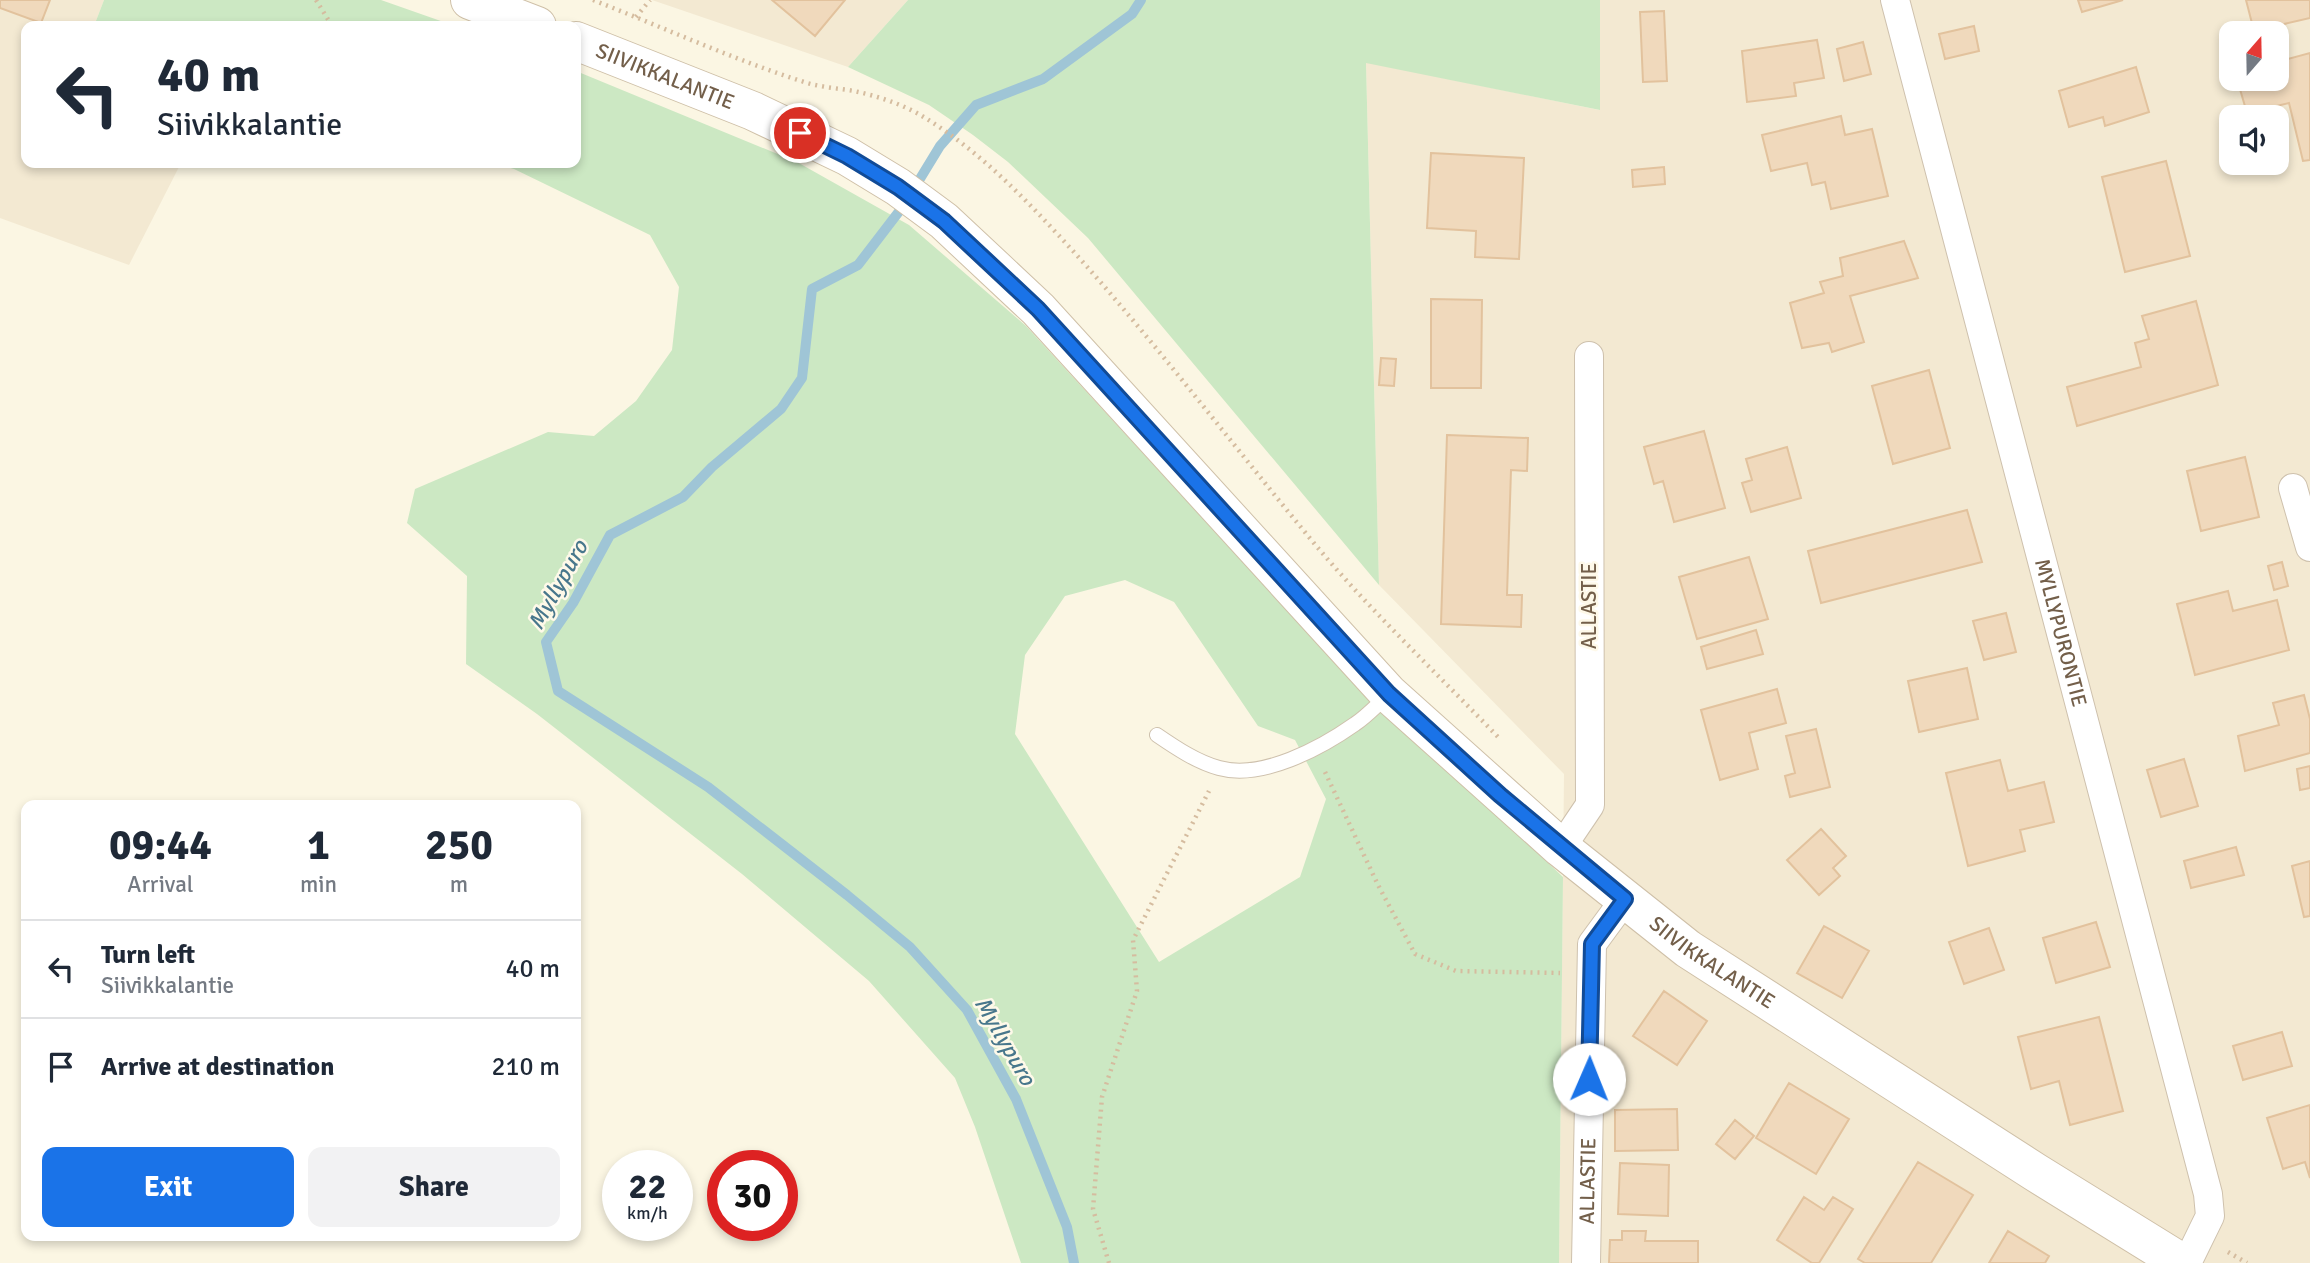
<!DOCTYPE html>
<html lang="en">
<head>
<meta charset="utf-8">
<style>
  :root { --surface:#fff; --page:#f2f2f3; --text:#1f2937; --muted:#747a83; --line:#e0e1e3; --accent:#1a73e8 }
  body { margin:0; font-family:Signika,sans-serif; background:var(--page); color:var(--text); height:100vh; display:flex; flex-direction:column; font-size:26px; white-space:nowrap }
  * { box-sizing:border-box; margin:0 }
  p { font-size:23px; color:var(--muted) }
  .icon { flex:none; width:38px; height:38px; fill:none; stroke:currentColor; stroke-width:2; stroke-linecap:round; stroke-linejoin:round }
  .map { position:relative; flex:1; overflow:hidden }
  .details { position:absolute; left:21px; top:800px; width:560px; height:441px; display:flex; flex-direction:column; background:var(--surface); border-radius:14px; box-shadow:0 4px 10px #0003 }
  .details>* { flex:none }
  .guide { position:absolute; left:21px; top:21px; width:560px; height:147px; border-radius:14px; box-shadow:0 4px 10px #0003; background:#fff; color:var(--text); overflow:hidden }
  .needle { width:46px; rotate:20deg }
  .fabs { position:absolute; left:2219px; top:21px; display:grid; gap:14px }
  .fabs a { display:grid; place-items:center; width:70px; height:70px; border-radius:14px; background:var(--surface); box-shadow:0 4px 10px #0003; font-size:35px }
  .speed { position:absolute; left:602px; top:1150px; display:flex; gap:14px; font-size:35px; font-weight:700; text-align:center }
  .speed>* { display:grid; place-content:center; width:91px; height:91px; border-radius:50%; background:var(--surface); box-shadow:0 4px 10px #0003; line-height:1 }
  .speed small { font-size:18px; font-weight:400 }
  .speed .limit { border:10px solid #d22; background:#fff; color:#111 }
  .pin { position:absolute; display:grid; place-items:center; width:60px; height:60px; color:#fff; margin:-30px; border:4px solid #fff; border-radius:50%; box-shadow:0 2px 7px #0007 }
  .me { position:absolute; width:77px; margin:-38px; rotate:1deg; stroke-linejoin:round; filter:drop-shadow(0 0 5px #0008) }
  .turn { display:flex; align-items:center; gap:24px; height:147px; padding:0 21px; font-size:32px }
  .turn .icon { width:91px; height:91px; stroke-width:2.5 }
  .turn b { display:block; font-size:49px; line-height:60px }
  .eta { display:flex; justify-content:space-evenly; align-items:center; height:119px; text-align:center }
  .eta b { font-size:42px; font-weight:700; line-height:49px }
  .cta { display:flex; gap:14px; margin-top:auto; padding:14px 21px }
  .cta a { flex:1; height:80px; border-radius:14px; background:var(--accent); color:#fff; font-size:28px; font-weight:700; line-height:80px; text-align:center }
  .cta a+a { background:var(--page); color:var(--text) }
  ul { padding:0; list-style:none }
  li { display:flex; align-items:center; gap:21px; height:98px; padding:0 21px; border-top:2px solid var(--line) }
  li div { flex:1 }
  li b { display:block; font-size:26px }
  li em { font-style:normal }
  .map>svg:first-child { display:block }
  .residential { fill:#f3e9d2; fill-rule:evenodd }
  .green { fill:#cce8c3; fill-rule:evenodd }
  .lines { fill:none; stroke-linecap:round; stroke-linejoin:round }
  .stream { stroke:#9fc5d6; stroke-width:10 }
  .building { fill:#f0d9bc; stroke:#e2c29d; stroke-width:2 }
  .lane-casing { stroke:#cec1ad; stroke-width:16 }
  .street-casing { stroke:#cec1ad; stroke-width:30 }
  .secondary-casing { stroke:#cfc0a8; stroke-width:40 }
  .path { stroke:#d5bc9f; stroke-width:4.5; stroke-dasharray:2 5; stroke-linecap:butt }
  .lane { stroke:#fff; stroke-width:14 }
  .street { stroke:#fff; stroke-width:28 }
  .secondary { stroke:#fff; stroke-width:38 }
  .route-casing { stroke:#114b97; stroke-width:18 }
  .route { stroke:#1a73e8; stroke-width:12 }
  .labels { text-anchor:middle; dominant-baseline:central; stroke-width:5; stroke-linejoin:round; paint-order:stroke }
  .street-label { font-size:21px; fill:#735f4a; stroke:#fef9e9 }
  .water-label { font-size:23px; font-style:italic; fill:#48778c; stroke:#fef9e9 }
</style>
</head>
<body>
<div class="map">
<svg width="2310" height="1263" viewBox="0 0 2310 1263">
  <rect width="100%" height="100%" fill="#fbf6e3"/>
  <path class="residential" d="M 0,0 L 104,0 L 94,26 L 26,26 L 26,163 L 181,163 L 129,265 L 0,218 Z
    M 652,0 L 908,0 L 848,67 Z
    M 1600,0 L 2310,0 L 2310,1263 L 1559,1263 L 1564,774 L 1379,585 L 1366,62 L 1599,110 ZM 2231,33 L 2277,33 L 2277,79 L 2231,79 ZM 2231,117 L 2277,117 L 2277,163 L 2231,163 Z"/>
  <path class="green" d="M 104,0 L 381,0 L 455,26 L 94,26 Z
    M 908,0 L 1600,0 L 1600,110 L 1366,63 L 1379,585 L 1088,238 L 1008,162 L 973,135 L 929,105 L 848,67 Z
    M 576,71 L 797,162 L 909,225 L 1026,326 L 1330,657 L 1563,877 L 1559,1263 L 1021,1263 L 975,1127 L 955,1078 L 869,981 L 742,874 L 537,714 L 466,664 L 467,576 L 407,523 L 415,489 L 548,432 L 594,436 L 636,401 L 672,350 L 679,287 L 650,235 L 514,169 L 494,163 L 576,163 ZM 1125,580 L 1174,602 L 1258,726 L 1295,740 L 1326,799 L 1300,877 L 1159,962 L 1015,734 L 1025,655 L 1065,596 Z"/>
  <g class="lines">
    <path class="stream" d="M 1074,1263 L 1067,1227 L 1016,1099 L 967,1010 L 910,947 L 847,895 L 708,787 L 558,691 L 546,642 L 573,603 L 610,535 L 683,497 L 712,467 L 781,409 L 802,378 L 812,289 L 858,265 L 904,205 L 940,146 L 976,105 L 1043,79 L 1132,14 L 1141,0"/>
  </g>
  <path class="building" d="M 0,0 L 50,0 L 41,23 L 0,8 Z
    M 772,0 L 845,0 L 815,36 Z
    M 2078,0 L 2123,0 L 2082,12 Z
    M 2246,0 L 2310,0 L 2310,18 L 2254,31 Z
    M 1664,11 L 1667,81 L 1643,82 L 1640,12 Z
    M 1974,26 L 1979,51 L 1945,59 L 1939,34 Z
    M 1817,40 L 1824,78 L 1794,83 L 1796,96 L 1747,102 L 1742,51 Z
    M 1863,42 L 1871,74 L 1844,81 L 1837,49 Z
    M 2310,53 L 2310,160 L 2303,161 L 2289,103 L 2247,113 L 2237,79 L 2277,79 L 2277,62 Z
    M 2136,67 L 2149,112 L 2105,126 L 2103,117 L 2069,127 L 2059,91 Z
    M 1841,116 L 1845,135 L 1872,129 L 1888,196 L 1831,209 L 1825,182 L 1812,185 L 1807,163 L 1771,171 L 1762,135 Z
    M 1431,153 L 1524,158 L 1519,259 L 1475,257 L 1476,231 L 1427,228 Z
    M 2166,161 L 2190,256 L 2125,272 L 2102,177 Z
    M 1664,167 L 1665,184 L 1633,187 L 1632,170 Z
    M 1904,241 L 1918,278 L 1850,296 L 1864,342 L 1832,352 L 1829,343 L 1802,348 L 1790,303 L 1824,293 L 1820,282 L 1843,276 L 1840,258 Z
    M 1431,299 L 1482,300 L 1481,388 L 1431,388 Z
    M 2196,301 L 2218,385 L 2077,426 L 2067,387 L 2141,367 L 2135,343 L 2149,339 L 2142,316 Z
    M 1381,358 L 1396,359 L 1394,386 L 1379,385 Z
    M 1929,370 L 1950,448 L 1893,464 L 1872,386 Z
    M 1704,431 L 1725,508 L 1674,522 L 1663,481 L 1654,484 L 1644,447 Z
    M 1447,435 L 1528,438 L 1527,471 L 1511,470 L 1507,595 L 1522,595 L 1521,627 L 1441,624 Z
    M 1787,447 L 1801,498 L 1751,512 L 1742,483 L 1752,480 L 1746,459 Z
    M 2245,457 L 2259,517 L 2201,531 L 2187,471 Z
    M 1967,510 L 1982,562 L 1821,603 L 1808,551 Z
    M 1749,557 L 1768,619 L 1697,639 L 1679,577 Z
    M 2282,562 L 2288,586 L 2274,590 L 2268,566 Z
    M 2228,591 L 2233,611 L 2277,600 L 2289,650 L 2195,675 L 2177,604 Z
    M 2006,613 L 2016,652 L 1984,660 L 1973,621 Z
    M 1756,630 L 1763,654 L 1707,669 L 1701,647 Z
    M 1967,668 L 1978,719 L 1919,732 L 1908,681 Z
    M 1777,689 L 1786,723 L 1749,733 L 1758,769 L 1720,780 L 1701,710 Z
    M 2304,695 L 2310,719 L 2310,753 L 2245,771 L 2238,736 L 2279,725 L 2273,703 Z
    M 1816,729 L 1830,787 L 1790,797 L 1785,776 L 1795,773 L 1786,736 Z
    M 2184,759 L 2198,806 L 2161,817 L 2147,770 Z
    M 2000,760 L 2008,791 L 2044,782 L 2054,822 L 2020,830 L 2025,851 L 1968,866 L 1946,773 Z
    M 2310,766 L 2310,788 L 2300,790 L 2297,769 Z
    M 1821,829 L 1846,856 L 1833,868 L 1840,876 L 1819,895 L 1787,860 Z
    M 2236,847 L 2244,875 L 2191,888 L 2184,861 Z
    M 2310,861 L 2310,916 L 2304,917 L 2292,866 Z
    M 2096,922 L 2110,967 L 2056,983 L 2043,938 Z
    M 1824,926 L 1869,951 L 1842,998 L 1797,973 Z
    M 1989,928 L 2004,970 L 1964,984 L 1949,942 Z
    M 1664,991 L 1707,1021 L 1677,1065 L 1633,1036 Z
    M 2099,1017 L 2123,1111 L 2070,1125 L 2059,1081 L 2031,1089 L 2018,1037 Z
    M 2282,1032 L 2292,1066 L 2243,1080 L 2233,1046 Z
    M 1789,1083 L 1849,1119 L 1816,1174 L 1756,1138 Z
    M 2310,1105 L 2310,1178 L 2305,1162 L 2283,1169 L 2267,1118 Z
    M 1677,1109 L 1678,1150 L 1615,1151 L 1615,1110 Z
    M 1735,1120 L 1754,1136 L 1735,1159 L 1716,1144 Z
    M 1918,1162 L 1973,1195 L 1931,1263 L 1865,1263 L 1858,1259 Z
    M 1620,1163 L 1669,1165 L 1668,1216 L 1618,1214 Z
    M 1804,1197 L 1824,1210 L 1833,1197 L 1853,1209 L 1819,1263 L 1812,1263 L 1777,1240 Z
    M 1622,1231 L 1646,1231 L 1645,1241 L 1698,1241 L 1698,1263 L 1609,1263 L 1610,1240 L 1622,1240 Z
    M 2008,1231 L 2049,1256 L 2045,1263 L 1989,1263 Z"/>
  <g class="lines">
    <defs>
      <path id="lane" d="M 1157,735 C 1176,748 1197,762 1219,768 C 1262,780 1321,748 1355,724 C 1367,716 1377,705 1388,695"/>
      <g id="street">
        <path id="s1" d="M 1895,0 L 2208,1194 L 2210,1216 L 2187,1263"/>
        <path d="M 2293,488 L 2310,547"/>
        <path d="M 1561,848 L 1590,805 L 1589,356"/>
        <path id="s2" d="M 1586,1263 L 1592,944 L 1625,899"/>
      </g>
      <g id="secondary">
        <path d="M 470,0 L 537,26"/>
        <path id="s3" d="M 576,41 L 753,111 L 847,156 L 898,187 L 944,221 L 1038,309 L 1389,694 L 1561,848 L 1688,949 L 2035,1172 L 2182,1263"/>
      </g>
    </defs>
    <use href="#lane" class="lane-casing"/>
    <use href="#street" class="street-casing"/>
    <use href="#secondary" class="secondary-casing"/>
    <path class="path" d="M 316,0 L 329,21 L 330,26
      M 593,0 C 662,27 730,58 801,81 C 818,87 836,88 854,91 C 877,96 902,104 922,116 C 984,153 1034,208 1082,261 C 1159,348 1230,441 1304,531 C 1363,604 1433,669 1498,737
      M 636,17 L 650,0
      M 1325,772 L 1378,885 L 1415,954 L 1456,971 L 1560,973
      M 2228,1252 L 2247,1263
      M 1109,1263 L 1093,1209 L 1102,1097 L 1137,991 L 1133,940 L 1209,791"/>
    <use href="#lane" class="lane"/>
    <use href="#street" class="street"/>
    <use href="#secondary" class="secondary"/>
  </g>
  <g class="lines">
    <defs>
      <path id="route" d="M 800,133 L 847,156 L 898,187 L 944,221 L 1038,309 L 1389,694 L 1500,795 L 1625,899 L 1592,944 L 1589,1079"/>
    </defs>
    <use href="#route" class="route-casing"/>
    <use href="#route" class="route"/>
  </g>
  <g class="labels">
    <g class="street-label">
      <text stroke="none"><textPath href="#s3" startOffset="96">SIIVIKKALANTIE</textPath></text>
      <text transform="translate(1589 606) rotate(-90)">ALLASTIE</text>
      <text stroke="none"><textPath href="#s1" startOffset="654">MYLLYPURONTIE</textPath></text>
      <text stroke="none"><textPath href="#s3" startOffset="1482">SIIVIKKALANTIE</textPath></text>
      <text stroke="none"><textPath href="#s2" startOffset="82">ALLASTIE</textPath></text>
    </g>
    <g class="water-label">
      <text transform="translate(558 585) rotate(-61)">Myllypuro</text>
      <text transform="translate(1005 1041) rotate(60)">Myllypuro</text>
    </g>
  </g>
</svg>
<div class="fabs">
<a><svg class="needle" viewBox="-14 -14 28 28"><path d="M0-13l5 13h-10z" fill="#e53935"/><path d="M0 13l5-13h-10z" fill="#747a83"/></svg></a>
<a><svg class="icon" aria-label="sound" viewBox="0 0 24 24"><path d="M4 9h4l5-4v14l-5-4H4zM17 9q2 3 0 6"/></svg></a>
</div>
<div class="speed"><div>22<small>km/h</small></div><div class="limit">30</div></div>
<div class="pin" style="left:800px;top:133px;background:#d93025"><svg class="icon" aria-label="arrive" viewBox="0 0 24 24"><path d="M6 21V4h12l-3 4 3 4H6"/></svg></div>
<svg class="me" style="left:1589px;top:1079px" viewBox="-20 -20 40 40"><circle r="19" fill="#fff"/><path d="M0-13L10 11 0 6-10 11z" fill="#1a73e8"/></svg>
<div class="guide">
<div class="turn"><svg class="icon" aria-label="left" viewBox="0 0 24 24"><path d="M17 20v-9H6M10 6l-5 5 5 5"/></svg><div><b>40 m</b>Siivikkalantie</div></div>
</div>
<section class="details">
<div class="eta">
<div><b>09:44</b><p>Arrival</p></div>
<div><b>1</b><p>min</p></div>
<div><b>250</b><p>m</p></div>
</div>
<ul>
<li><svg class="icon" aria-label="left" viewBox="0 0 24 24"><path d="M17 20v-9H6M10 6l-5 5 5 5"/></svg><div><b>Turn left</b><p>Siivikkalantie</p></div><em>40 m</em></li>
<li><svg class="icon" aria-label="arrive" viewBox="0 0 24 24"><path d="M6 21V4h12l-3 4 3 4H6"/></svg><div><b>Arrive at destination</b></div><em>210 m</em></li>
</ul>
<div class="cta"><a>Exit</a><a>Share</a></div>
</section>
</div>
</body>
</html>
